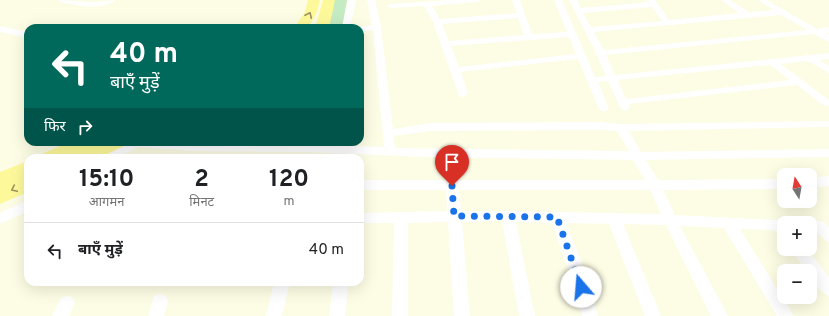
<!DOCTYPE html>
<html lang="hi">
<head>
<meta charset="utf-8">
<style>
  :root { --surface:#fff; --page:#f2f2f2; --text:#202124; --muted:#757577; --line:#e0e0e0 }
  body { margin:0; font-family:Overpass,"Noto Sans Devanagari",sans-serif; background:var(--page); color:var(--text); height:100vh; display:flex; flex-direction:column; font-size:15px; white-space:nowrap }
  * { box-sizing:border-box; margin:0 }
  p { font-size:13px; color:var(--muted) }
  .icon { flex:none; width:22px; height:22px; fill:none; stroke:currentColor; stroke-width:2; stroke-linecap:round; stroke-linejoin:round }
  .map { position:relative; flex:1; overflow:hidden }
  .side { position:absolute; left:24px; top:154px; width:340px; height:132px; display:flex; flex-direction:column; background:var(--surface); border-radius:12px; box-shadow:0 4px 16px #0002 }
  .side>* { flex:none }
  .top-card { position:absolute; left:24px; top:24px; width:340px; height:122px; border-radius:12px; box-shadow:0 4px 16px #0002; background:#00695c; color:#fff; overflow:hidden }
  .needle { width:26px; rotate:349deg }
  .fabs { position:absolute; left:777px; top:168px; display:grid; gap:8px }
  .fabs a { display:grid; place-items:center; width:40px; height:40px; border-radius:8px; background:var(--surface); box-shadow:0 4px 16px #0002; font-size:20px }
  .pin { position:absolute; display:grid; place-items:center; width:34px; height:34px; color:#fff; margin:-41px -17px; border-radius:50% 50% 50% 0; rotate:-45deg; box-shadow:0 0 4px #0007 }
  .pin .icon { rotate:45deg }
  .me { position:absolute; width:44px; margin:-22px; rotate:342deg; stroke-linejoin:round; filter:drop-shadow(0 0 3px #0008) }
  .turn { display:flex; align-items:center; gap:14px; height:84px; padding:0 20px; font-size:18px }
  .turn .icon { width:52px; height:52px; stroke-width:2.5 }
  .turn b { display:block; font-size:28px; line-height:34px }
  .then { display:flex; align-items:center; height:38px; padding:0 20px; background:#0003; gap:8px; font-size:15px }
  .eta { display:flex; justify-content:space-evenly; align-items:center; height:68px; text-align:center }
  .eta b { font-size:24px; font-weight:700; line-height:28px }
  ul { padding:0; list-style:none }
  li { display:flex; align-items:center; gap:12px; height:56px; padding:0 20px; border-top:1px solid var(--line) }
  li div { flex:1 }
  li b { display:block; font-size:15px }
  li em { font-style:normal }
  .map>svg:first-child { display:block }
  .green { fill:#c5ebc2 }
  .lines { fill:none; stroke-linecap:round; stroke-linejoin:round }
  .street { fill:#fff; fill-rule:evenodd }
  .primary { fill:#fdf99b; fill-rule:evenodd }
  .oneway { stroke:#9f9462 }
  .route { stroke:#1a73e8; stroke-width:7; stroke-dasharray:0 12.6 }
</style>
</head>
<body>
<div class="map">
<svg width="829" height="316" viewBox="0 0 829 316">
  <rect width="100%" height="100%" fill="#fdfce4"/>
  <path class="green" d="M 334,0 L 347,0 L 342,28 L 325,28 Z"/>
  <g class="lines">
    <path class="street" d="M 59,0 L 93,2 L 115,0 C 101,12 76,5 60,2 Z
      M 348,0 L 356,0 L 350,28 L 342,28 Z
      M 367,0 L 375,0 L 381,27 L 393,129 L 431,123 L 599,122 L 621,124 L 829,121 L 829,127 L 629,131 L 641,152 L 829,149 L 829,157 L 646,160 L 658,180 L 784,179 L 784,189 L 663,190 L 675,215 L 776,220 L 784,223 L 784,236 L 773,230 L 740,229 L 794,316 L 777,316 L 724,228 L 680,226 L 728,316 L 711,316 L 666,225 L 623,224 L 661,316 L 645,316 L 609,224 L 566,223 L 585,272 L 598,316 L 582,316 L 569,272 L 552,223 L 516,222 L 535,316 L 519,316 L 502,221 L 499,221 L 462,222 L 470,316 L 454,316 L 448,222 L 408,223 L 408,316 L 392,316 L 394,223 L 360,223 L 360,213 L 447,211 L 446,190 L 360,190 L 360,180 L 645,180 L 633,160 L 425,157 L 307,152 L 192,151 L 139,147 L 115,158 L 98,158 L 100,155 L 130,142 L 307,144 L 384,147 L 373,30 L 360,32 L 360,28 L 357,28 L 372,25 ZM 599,130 L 617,131 L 629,151 L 395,148 L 394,136 L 431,131 ZM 459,190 L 650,190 L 661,214 L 508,211 L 461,211 Z
      M 449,0 L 482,0 L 478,2 L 432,6 L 440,19 L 517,13 L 512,0 L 520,0 L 532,34 L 567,32 L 554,0 L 562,0 L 595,77 L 606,76 L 596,53 L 569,0 L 577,0 L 581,8 L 649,2 L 647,0 L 655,0 L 669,20 L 739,13 L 721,0 L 730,0 L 749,12 L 774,10 L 758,0 L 767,0 L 817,29 L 829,27 L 829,33 L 825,33 L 829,35 L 829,42 L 814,34 L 606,55 L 615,75 L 829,53 L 829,59 L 819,60 L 829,66 L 829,73 L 808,61 L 781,64 L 829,100 L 829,106 L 823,105 L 797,85 L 629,104 L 630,108 L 625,111 L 620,108 L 608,81 L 598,82 L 609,109 L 604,112 L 599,109 L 578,59 L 461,72 L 468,94 L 463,97 L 459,96 L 433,22 L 424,6 L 391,8 L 387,6 L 391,4 ZM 652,7 L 662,21 L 591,27 L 583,13 ZM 781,15 L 807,30 L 604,50 L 594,32 ZM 518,18 L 524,35 L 449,41 L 442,24 ZM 569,37 L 576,54 L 459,67 L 451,46 ZM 770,65 L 790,80 L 626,99 L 618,80 Z
      M 0,26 L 28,32 L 28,38 L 0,32 Z
      M 829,176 L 829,186 L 810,188 L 810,178 Z
      M 28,200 L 28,211 L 0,224 L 0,213 Z
      M 810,219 L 824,222 L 829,227 L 829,242 C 821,239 818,231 810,229 L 810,223 L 804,223 L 805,220 Z
      M 791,249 L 807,249 L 829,277 L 829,296 C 821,293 810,280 810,271 L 806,271 Z
      M 274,282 L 290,282 L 282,316 L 266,316 Z
      M 333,282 L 349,282 L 345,316 L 329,316 Z
      M 160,294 L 166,296 L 168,301 L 164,316 L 148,316 L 154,296 Z
      M 67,296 L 73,298 L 75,303 L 69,316 L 52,316 L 61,298 Z"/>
    <path class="primary" d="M 308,0 L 320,0 L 317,12 L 308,28 L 294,28 L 305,12 Z
      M 323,0 L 335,0 L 329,28 L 315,28 Z
      M 70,142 L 95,142 L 92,146 L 102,142 L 127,142 L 124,146 L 99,158 L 74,158 L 76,154 L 67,158 L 42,158 L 44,153 Z
      M 28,161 L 28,192 L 0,204 L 0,172 Z"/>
  </g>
  <defs><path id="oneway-chevron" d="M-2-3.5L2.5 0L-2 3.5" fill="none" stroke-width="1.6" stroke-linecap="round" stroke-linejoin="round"/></defs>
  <g class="oneway">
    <use href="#oneway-chevron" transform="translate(309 15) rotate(-65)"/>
    <use href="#oneway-chevron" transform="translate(14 189) rotate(155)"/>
  </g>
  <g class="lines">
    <path class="route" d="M 452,186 L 454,216 L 557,217 L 581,287"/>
  </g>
</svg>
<div class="fabs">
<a><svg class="needle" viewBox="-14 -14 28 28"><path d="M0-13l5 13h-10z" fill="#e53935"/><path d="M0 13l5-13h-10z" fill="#757577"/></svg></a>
<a>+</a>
<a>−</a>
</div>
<div class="pin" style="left:452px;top:186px;background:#d93025"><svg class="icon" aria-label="arrive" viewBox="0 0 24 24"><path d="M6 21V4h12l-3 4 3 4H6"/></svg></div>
<svg class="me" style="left:581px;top:287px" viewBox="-20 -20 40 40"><circle r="19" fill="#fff"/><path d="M0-13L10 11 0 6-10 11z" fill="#1a73e8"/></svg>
<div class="top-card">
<div class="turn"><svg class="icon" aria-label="left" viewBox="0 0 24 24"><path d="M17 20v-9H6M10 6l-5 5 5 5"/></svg><div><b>40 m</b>बाएँ मुड़ें</div></div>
<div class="then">फिर<svg class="icon" aria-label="right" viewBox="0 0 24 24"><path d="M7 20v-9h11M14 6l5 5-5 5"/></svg></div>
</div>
<section class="side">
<div class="eta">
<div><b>15:10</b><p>आगमन</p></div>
<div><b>2</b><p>मिनट</p></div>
<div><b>120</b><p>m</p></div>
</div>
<ul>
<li><svg class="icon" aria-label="left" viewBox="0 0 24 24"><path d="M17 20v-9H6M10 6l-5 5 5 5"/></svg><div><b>बाएँ मुड़ें</b></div><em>40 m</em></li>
</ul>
</section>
</div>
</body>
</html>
